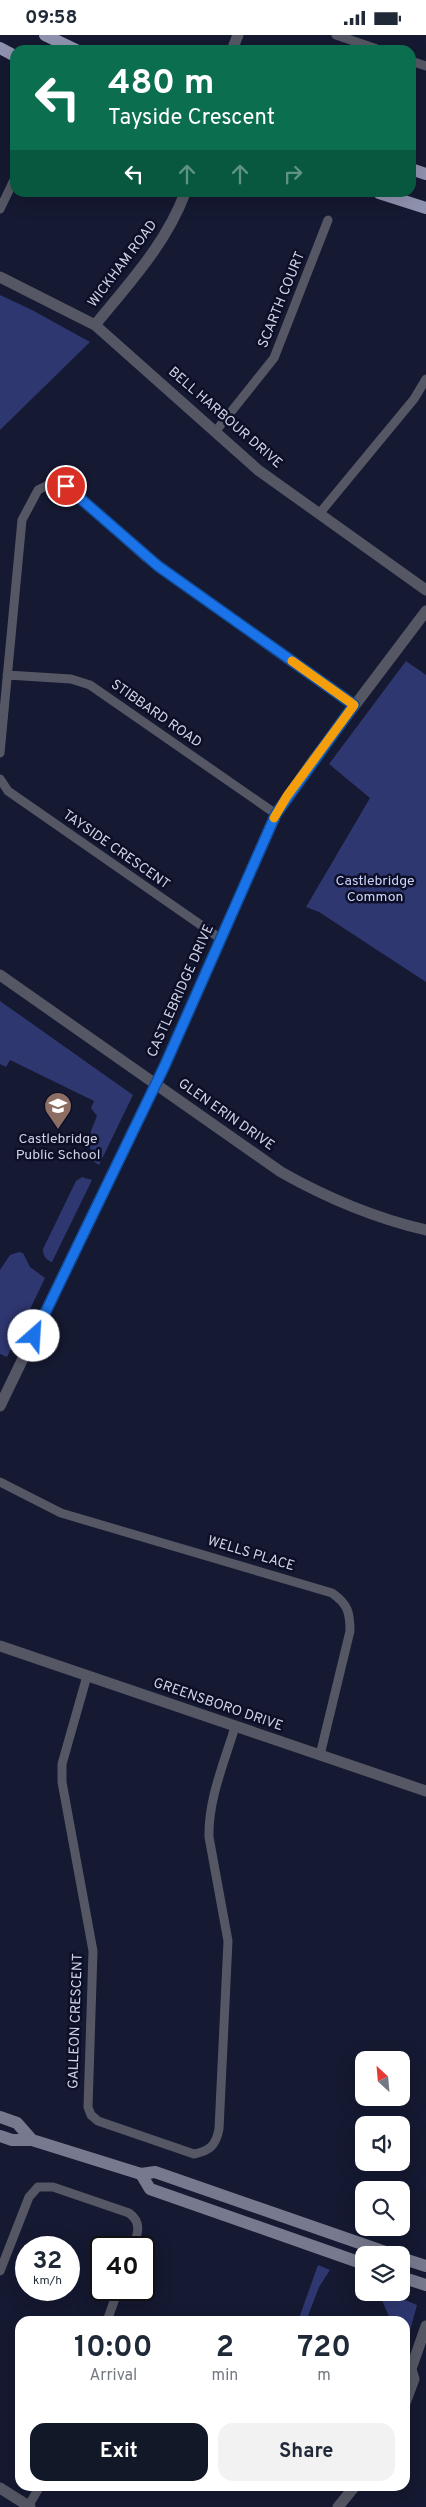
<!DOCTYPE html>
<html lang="en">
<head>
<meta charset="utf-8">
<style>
  :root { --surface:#fff; --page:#f2f2f3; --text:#1f2937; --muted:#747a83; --accent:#111827 }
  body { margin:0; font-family:Overpass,sans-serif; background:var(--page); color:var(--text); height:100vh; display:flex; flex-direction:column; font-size:19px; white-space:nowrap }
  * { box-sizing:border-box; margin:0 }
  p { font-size:16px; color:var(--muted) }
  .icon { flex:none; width:28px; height:28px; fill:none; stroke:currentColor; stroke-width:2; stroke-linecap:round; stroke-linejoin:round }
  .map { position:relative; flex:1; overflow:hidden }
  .drawer { position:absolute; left:15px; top:2281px; width:395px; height:175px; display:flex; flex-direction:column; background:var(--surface); border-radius:15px; box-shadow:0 5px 20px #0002 }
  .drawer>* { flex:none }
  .banner { position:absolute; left:10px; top:10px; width:406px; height:152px; border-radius:15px; box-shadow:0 5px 20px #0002; background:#0b6e4f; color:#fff; overflow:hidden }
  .needle { width:32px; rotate:334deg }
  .buttons { position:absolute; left:355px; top:2016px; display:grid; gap:10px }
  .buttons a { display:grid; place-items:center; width:55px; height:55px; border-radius:10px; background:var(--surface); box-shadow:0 5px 20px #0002; font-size:25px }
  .speed { position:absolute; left:15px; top:2201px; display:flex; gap:10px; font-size:25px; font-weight:700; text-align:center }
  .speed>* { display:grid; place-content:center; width:65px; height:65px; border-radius:50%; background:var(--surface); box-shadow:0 5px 20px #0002; line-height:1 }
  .speed small { font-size:12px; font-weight:400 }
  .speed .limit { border:2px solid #111; border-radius:8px; background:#fff; color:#111 }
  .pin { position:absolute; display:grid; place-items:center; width:42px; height:42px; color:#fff; margin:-21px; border:2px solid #fff; border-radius:50%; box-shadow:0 1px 5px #0007 }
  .me { position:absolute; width:55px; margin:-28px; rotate:26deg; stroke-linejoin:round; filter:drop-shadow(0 0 4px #0008) }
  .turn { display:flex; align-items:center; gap:18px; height:105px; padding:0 15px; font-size:22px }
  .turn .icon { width:65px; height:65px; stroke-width:2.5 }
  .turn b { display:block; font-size:35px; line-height:42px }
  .lanes { display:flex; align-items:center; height:48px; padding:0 15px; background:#0003; justify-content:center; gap:25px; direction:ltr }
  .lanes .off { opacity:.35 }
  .eta { display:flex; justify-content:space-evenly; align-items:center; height:85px; text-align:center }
  .eta b { font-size:30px; font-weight:700; line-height:35px }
  .button { display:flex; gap:10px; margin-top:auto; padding:10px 15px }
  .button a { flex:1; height:58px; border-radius:15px; background:var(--accent); color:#fff; font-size:20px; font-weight:700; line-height:58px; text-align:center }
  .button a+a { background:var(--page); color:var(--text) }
  .status { display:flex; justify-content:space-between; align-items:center; height:35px; padding:0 25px; background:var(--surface); direction:ltr }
  .status svg { height:14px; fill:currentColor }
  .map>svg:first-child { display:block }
  .green { fill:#2f3771 }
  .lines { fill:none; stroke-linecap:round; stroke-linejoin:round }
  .minor { stroke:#555764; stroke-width:9 }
  .tertiary { stroke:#555764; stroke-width:11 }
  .secondary { stroke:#77798e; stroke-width:12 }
  .primary { stroke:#9093af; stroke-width:12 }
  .route-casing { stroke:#114b97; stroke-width:12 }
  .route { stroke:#1a73e8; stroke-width:9 }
  .slow { stroke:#f59e0b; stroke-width:9 }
  .labels { text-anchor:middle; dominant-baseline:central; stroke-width:5; stroke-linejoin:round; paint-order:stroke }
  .street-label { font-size:14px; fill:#cfd3e4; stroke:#0c0f27 }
  .park-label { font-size:14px; fill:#cad3f8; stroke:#0c0f27 }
  .poi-label { font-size:14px; fill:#cfd3e4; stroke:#0c0f27 }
</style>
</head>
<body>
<div class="status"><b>09:58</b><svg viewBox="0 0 49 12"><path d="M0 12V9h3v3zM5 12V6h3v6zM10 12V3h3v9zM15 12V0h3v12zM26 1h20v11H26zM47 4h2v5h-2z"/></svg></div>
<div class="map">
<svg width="426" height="2472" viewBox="0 0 426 2472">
  <rect width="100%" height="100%" fill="#151931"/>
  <path class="green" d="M 0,260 L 32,275 L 90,307 L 0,395 Z
    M 406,626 L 426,640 L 426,947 L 319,877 L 306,872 L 370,763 L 329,729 Z
    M 0,966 L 133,1060 L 99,1130 L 93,1126 L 93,1116 L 90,1114 L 91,1096 L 97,1081 L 91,1073 L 94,1066 L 10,1025 L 6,1032 L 0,1029 Z
    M 82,1142 L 92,1145 L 52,1227 C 46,1225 43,1221 43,1214 L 76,1146 Z
    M 19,1217 L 23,1218 L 30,1232 L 45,1243 L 7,1322 L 0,1319 L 0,1235 L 10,1220 Z
    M 318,2230 L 330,2235 L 319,2252 L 306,2286 L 298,2286 Z
    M 368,2258 L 396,2258 L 406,2261 L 405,2265 L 417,2270 L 405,2313 L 405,2286 L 391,2286 L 381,2263 Z"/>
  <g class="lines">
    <path class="minor" d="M 336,0 L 380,15
      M 411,26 L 426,31
      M 0,174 L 15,143
      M 215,397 L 274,323 L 328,185
      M 319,479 L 414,364 L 426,344
      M 7,640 L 71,644 L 90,650 L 276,779
      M 0,718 L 22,485 L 38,455 L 52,448 L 66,451 L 145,522 L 169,540 L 354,670
      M 0,744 L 8,756 L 221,904
      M 0,1447 L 61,1478 L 332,1558 C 348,1569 350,1578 350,1596 L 320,1720
      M 87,1641 L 62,1729 L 62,1747 L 93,1916 L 88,2072 L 91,2080 L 98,2086 L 194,2119 C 210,2116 216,2110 219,2094 L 228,1906 L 209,1802 C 208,1765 224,1728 235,1692
      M 0,2236 L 29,2162 L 38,2152 L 53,2152 L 129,2178 C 142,2187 138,2199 133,2212
      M 107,2286 L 118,2255
      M 29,2470 L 40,2451"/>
    <path class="tertiary" d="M 232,15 L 238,0
      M 0,242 L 95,290 L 258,435 L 426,555
      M 95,290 C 129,248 166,209 185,158
      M 0,940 L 281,1137 C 327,1163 374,1183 426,1195
      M 0,1371 L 165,1030 L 276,779 L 315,723 L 426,576
      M 0,1611 L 426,1756
      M 405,2368 L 414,2344 L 411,2334 L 426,2291
      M 0,2453 L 30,2472
      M 338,2472 L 355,2451"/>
    <path class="secondary" d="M 0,2082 L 17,2088 L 32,2105
      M 0,2101 L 12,2105 L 32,2105 L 141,2139 L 155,2137 L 394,2220
      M 141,2139 L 150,2154 L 364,2229
      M 401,2223 L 426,2231
      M 401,2242 L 426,2250"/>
    <path class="primary" d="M 45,0 L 76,15
      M 0,13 L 15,21
      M 411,134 L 426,139
      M 379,158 L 426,173"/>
  </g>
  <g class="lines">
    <defs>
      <path id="route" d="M 34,1301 L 165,1030 L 276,779 L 354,670 L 158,531 L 66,451"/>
    </defs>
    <use href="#route" class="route-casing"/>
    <use href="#route" class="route"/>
    <path class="slow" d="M 274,783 L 287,761 L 354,670 L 292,626"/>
  </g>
  <defs>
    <symbol id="school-pin" viewBox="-11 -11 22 30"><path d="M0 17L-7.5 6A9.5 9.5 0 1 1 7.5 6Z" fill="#8d6e63" stroke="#0c0f27"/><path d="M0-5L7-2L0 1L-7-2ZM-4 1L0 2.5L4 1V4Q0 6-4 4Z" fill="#fff"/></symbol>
  </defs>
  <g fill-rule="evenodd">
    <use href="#school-pin" x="42" y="1055" width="32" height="43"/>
  </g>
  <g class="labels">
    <g class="street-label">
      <text transform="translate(123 229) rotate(-53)">WICKHAM ROAD</text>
      <text transform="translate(282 265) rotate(-68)">SCARTH COURT</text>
      <text transform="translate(225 383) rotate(41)">BELL HARBOUR DRIVE</text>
      <text transform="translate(156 679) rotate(35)">STIBBARD ROAD</text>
      <text transform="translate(116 815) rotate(35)">TAYSIDE CRESCENT</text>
      <text transform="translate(181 956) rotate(-66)">CASTLEBRIDGE DRIVE</text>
      <text transform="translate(226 1080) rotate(35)">GLEN ERIN DRIVE</text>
      <text transform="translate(251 1519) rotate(17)">WELLS PLACE</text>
      <text transform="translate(218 1670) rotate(19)">GREENSBORO DRIVE</text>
      <text transform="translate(76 1986) rotate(-88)">GALLEON CRESCENT</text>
    </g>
    <g class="park-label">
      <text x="375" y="846">Castlebridge<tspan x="375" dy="16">Common</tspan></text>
    </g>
    <g class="poi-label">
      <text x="58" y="1104">Castlebridge<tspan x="58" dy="16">Public School</tspan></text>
    </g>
  </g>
</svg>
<div class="buttons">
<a><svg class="needle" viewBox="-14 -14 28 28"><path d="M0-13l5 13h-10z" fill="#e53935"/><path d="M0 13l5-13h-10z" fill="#747a83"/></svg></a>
<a><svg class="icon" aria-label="sound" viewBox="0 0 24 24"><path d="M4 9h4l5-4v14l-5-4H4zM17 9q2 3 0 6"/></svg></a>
<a><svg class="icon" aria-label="search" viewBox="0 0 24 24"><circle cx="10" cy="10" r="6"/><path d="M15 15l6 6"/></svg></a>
<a><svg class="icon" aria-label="layers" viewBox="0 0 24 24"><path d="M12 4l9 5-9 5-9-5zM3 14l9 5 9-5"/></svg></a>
</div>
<div class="speed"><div>32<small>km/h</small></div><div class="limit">40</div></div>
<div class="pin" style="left:66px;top:451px;background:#d93025"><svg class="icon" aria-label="arrive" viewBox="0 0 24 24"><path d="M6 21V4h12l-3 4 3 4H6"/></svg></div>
<svg class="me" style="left:34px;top:1301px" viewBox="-20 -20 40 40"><circle r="19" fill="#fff"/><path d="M0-13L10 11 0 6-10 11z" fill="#1a73e8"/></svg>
<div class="banner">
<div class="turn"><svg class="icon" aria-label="left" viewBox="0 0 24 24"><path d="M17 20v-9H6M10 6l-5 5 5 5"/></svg><div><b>480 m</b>Tayside Crescent</div></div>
<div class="lanes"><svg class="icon" aria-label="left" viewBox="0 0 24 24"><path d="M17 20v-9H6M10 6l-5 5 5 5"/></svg><svg class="icon off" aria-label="ahead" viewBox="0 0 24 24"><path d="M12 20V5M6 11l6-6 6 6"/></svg><svg class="icon off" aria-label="ahead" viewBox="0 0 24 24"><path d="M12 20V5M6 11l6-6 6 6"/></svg><svg class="icon off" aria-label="right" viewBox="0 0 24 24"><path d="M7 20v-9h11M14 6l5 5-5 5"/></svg></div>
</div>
<section class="drawer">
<div class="eta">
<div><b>10:00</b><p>Arrival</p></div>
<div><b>2</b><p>min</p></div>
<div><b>720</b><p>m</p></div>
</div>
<div class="button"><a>Exit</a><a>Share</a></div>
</section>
</div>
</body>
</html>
